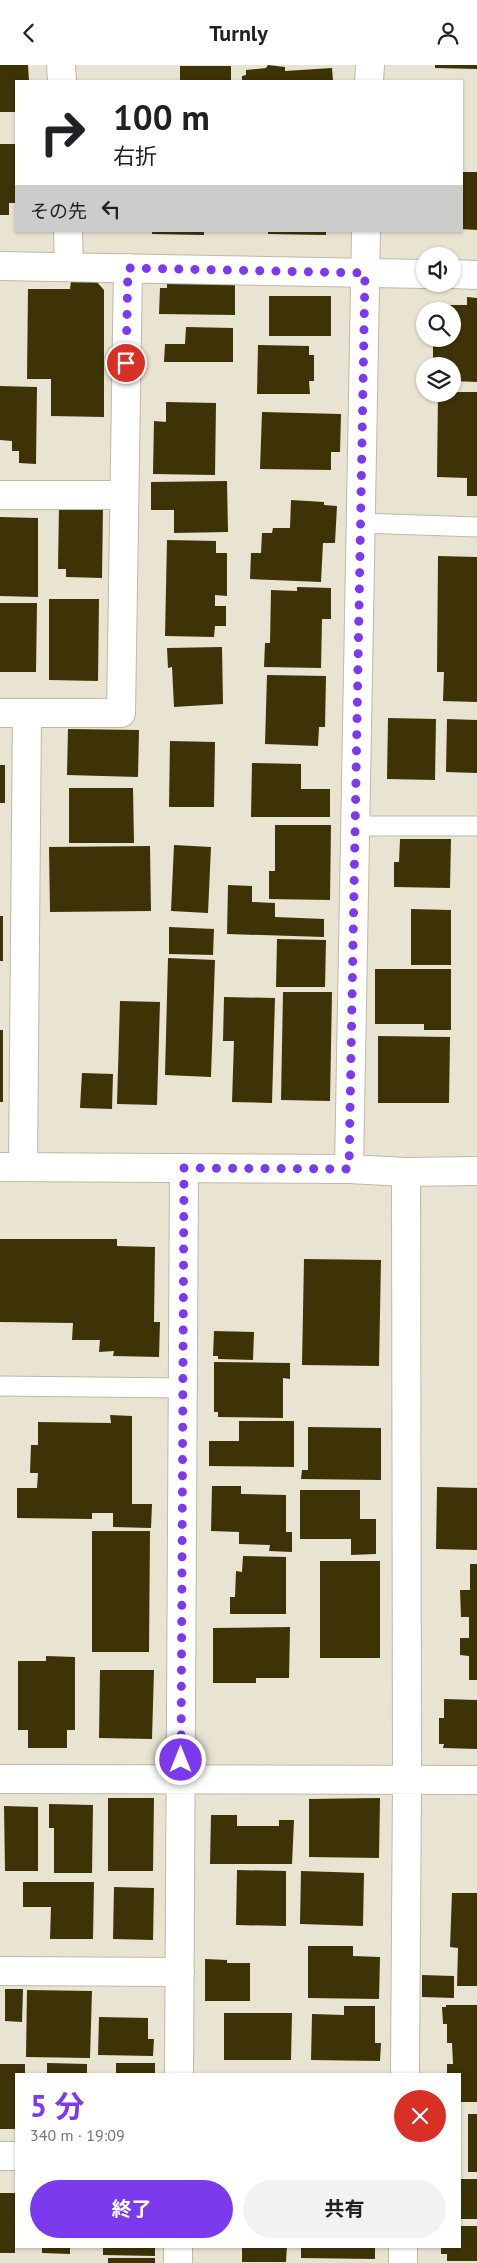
<!DOCTYPE html>
<html lang="ja">
<head>
<meta charset="utf-8">
<style>
  :root { --surface:#fff; --page:#f2f2f2; --text:#202124; --muted:#757577; --accent:#7c3aed }
  body { margin:0; font-family:"PT Sans","Noto Sans JP",sans-serif; background:var(--page); color:var(--text); height:100vh; display:flex; flex-direction:column; font-size:19px; white-space:nowrap }
  * { box-sizing:border-box; margin:0 }
  p { font-size:16px; color:var(--muted) }
  .icon { flex:none; width:28px; height:28px; fill:none; stroke:currentColor; stroke-width:2; stroke-linecap:round; stroke-linejoin:round }
  .map { position:relative; flex:1; overflow:hidden }
  .sheet { position:absolute; left:15px; top:2008px; width:446px; height:175px; display:flex; flex-direction:column; background:var(--surface); border-radius:0px; box-shadow:0 1px 4px #0004 }
  .sheet>* { flex:none }
  .banner { position:absolute; left:15px; top:15px; width:448px; height:152px; border-radius:0px; box-shadow:0 1px 4px #0004; background:#fff; color:var(--text); overflow:hidden }
  .fabs { position:absolute; left:416px; top:182px; display:grid; gap:10px }
  .fabs a { display:grid; place-items:center; width:45px; height:45px; border-radius:50%; background:var(--surface); box-shadow:0 1px 4px #0004; font-size:25px }
  .pin { position:absolute; display:grid; place-items:center; width:42px; height:42px; color:#fff; margin:-21px; border:2px solid #fff; border-radius:50%; box-shadow:0 1px 5px #0007 }
  .me { position:absolute; width:55px; margin:-28px; rotate:0deg; stroke-linejoin:round; filter:drop-shadow(0 0 4px #0008) }
  .turn { display:flex; align-items:center; gap:18px; height:105px; padding:0 15px; font-size:22px }
  .turn .icon { width:65px; height:65px; stroke-width:2.5 }
  .turn b { display:block; font-size:35px; line-height:42px }
  .then { display:flex; align-items:center; height:48px; padding:0 15px; background:#0003; gap:10px; font-size:19px }
  .round { display:grid; place-items:center; flex:none; width:52px; height:52px; border-radius:26px; background:var(--page) }
  .headline { display:flex; align-items:center; justify-content:space-between; height:85px; padding:0 15px }
  h1 { font-size:30px; font-weight:700; line-height:38px; color:var(--accent) }
  .primary-button { display:flex; gap:10px; margin-top:auto; padding:10px 15px }
  .primary-button a { flex:1; height:58px; border-radius:30px; background:var(--accent); color:#fff; font-size:20px; font-weight:700; line-height:58px; text-align:center }
  .primary-button a+a { background:var(--page); color:var(--text) }
  header { display:flex; justify-content:space-between; align-items:center; height:65px; padding:0 15px; background:var(--surface); font-size:22px; font-weight:700 }
  .map>svg:first-child { display:block }
  .building { fill:#3d3307 }
  .lines { fill:none; stroke-linecap:round; stroke-linejoin:round }
  .lane-casing { stroke:#bdb9a7; stroke-width:21 }
  .street-casing { stroke:#bdb9a7; stroke-width:30 }
  .secondary-casing { stroke:#bdb9a7; stroke-width:30 }
  .lane { stroke:#fff; stroke-width:19 }
  .street { stroke:#fff; stroke-width:28 }
  .secondary { stroke:#fff; stroke-width:28 }
  .route { stroke:#7c3aed; stroke-width:9; stroke-dasharray:0 16.2 }
</style>
</head>
<body>
<header><svg class="icon" aria-label="back" viewBox="0 0 24 24"><path d="M15 5l-7 7 7 7"/></svg>Turnly<svg class="icon" aria-label="person" viewBox="0 0 24 24"><circle cx="12" cy="8" r="4"/><path d="M4 21q1-7 8-7t8 7"/></svg></header>
<div class="map">
<svg width="477" height="2198" viewBox="0 0 477 2198">
  <rect width="100%" height="100%" fill="#e9e4d2"/>
  <path class="building" d="M 0,0 L 28,0 L 29,16 L 16,16 L 16,47 L 0,47 Z
    M 268,0 L 285,2 L 285,6 L 332,3 L 333,16 L 242,16 L 242,11 L 246,10 L 246,5 L 266,3 Z
    M 435,0 L 477,0 L 477,4 L 435,3 Z
    M 180,1 L 231,1 L 231,16 L 180,16 Z
    M 0,79 L 16,79 L 16,138 L 9,138 L 9,150 L 0,150 Z
    M 461,107 L 477,107 L 477,165 L 461,164 Z
    M 152,166 L 204,166 L 204,170 L 152,169 Z
    M 268,166 L 326,166 L 326,170 L 268,169 Z
    M 167,215 L 235,216 L 235,250 L 159,249 L 160,223 L 167,223 Z
    M 71,216 L 96,216 L 104,225 L 104,352 L 51,351 L 51,314 L 27,314 L 28,224 L 70,224 Z
    M 269,231 L 331,231 L 331,271 L 269,271 Z
    M 467,232 L 477,233 L 477,317 L 452,316 L 452,301 L 429,301 L 430,294 L 433,294 L 433,274 L 452,274 L 452,246 L 442,246 L 443,240 L 467,240 Z
    M 186,262 L 233,263 L 233,297 L 164,297 L 165,279 L 185,279 Z
    M 258,280 L 309,281 L 309,290 L 314,290 L 314,316 L 309,316 L 310,329 L 257,329 Z
    M 0,321 L 37,322 L 36,399 L 19,398 L 19,386 L 12,386 L 12,376 L 0,375 Z
    M 452,327 L 477,327 L 477,431 L 467,431 L 467,413 L 437,412 L 438,329 L 452,329 Z
    M 166,337 L 216,338 L 215,410 L 153,409 L 154,356 L 166,357 Z
    M 262,347 L 341,349 L 340,387 L 331,387 L 331,405 L 260,404 Z
    M 227,416 L 228,467 L 174,468 L 174,445 L 151,445 L 151,417 Z
    M 291,435 L 324,437 L 324,440 L 337,441 L 335,478 L 323,478 L 321,517 L 250,514 L 251,488 L 261,488 L 262,468 L 272,468 L 273,463 L 290,463 Z
    M 59,440 L 103,441 L 102,513 L 66,512 L 66,504 L 58,504 Z
    M 0,452 L 38,453 L 38,532 L 0,531 Z
    M 167,475 L 216,476 L 216,488 L 227,488 L 227,531 L 215,530 L 215,541 L 226,541 L 226,561 L 215,561 L 214,572 L 165,571 Z
    M 438,491 L 477,492 L 477,637 L 443,636 L 444,607 L 437,607 Z
    M 297,522 L 331,523 L 331,554 L 322,554 L 321,603 L 264,602 L 265,578 L 270,578 L 271,525 L 297,526 Z
    M 49,534 L 99,534 L 98,616 L 49,615 Z
    M 0,538 L 37,538 L 36,607 L 0,607 Z
    M 222,582 L 223,639 L 174,642 L 172,602 L 168,603 L 167,583 Z
    M 267,610 L 326,611 L 325,662 L 319,662 L 318,681 L 265,679 Z
    M 388,653 L 436,654 L 435,715 L 387,714 Z
    M 447,654 L 477,655 L 477,708 L 446,707 Z
    M 68,664 L 139,665 L 138,712 L 67,710 Z
    M 170,676 L 215,677 L 214,742 L 169,742 Z
    M 252,698 L 301,699 L 301,724 L 330,724 L 330,752 L 251,752 Z
    M 0,700 L 5,700 L 5,738 L 0,738 Z
    M 69,723 L 133,723 L 134,778 L 69,778 Z
    M 275,760 L 331,760 L 330,835 L 269,834 L 269,806 L 275,806 Z
    M 400,774 L 451,774 L 450,823 L 394,822 L 394,797 L 399,797 Z
    M 174,780 L 211,782 L 208,848 L 171,846 Z
    M 150,781 L 151,846 L 50,847 L 49,782 Z
    M 228,820 L 252,821 L 252,837 L 275,838 L 275,852 L 324,854 L 324,872 L 227,869 Z
    M 411,844 L 451,845 L 451,900 L 411,900 Z
    M 0,851 L 3,851 L 3,896 L 0,896 Z
    M 169,862 L 214,864 L 213,890 L 169,889 Z
    M 277,874 L 326,875 L 325,922 L 276,922 Z
    M 168,893 L 215,895 L 211,1012 L 165,1010 Z
    M 375,904 L 451,904 L 451,965 L 424,965 L 424,959 L 375,959 Z
    M 283,927 L 332,927 L 330,1036 L 281,1035 Z
    M 224,932 L 275,933 L 272,1038 L 232,1037 L 234,976 L 223,976 Z
    M 120,936 L 160,937 L 157,1040 L 117,1039 Z
    M 0,965 L 3,965 L 3,1037 L 0,1037 Z
    M 378,971 L 450,972 L 449,1038 L 378,1038 Z
    M 82,1008 L 113,1009 L 112,1044 L 80,1043 Z
    M 0,1174 L 117,1174 L 117,1181 L 155,1182 L 154,1257 L 160,1257 L 159,1292 L 113,1291 L 114,1286 L 99,1287 L 100,1275 L 72,1275 L 73,1258 L 0,1257 Z
    M 304,1194 L 381,1195 L 379,1301 L 302,1300 Z
    M 214,1266 L 254,1267 L 253,1295 L 218,1294 L 218,1291 L 213,1291 Z
    M 214,1297 L 290,1298 L 290,1314 L 283,1313 L 283,1353 L 218,1352 L 218,1347 L 214,1347 Z
    M 110,1350 L 132,1351 L 132,1439 L 152,1439 L 151,1463 L 113,1462 L 113,1448 L 92,1448 L 92,1454 L 17,1453 L 17,1423 L 37,1423 L 38,1408 L 30,1408 L 31,1380 L 38,1380 L 38,1357 L 111,1358 Z
    M 239,1356 L 294,1356 L 294,1402 L 209,1401 L 209,1376 L 239,1376 Z
    M 308,1362 L 381,1363 L 381,1415 L 301,1414 L 302,1405 L 308,1405 Z
    M 212,1421 L 241,1421 L 241,1429 L 286,1430 L 286,1467 L 292,1467 L 292,1487 L 269,1486 L 270,1480 L 239,1479 L 239,1467 L 211,1466 Z
    M 437,1422 L 477,1423 L 477,1485 L 436,1484 Z
    M 300,1425 L 360,1425 L 360,1454 L 376,1454 L 376,1489 L 351,1490 L 351,1474 L 300,1474 Z
    M 92,1466 L 150,1466 L 149,1587 L 92,1587 Z
    M 243,1491 L 286,1492 L 286,1549 L 230,1549 L 230,1532 L 235,1532 L 236,1506 L 242,1507 Z
    M 320,1496 L 380,1496 L 380,1593 L 320,1593 Z
    M 470,1499 L 477,1499 L 477,1615 L 469,1615 L 469,1591 L 460,1590 L 460,1573 L 469,1573 L 469,1552 L 461,1552 L 460,1525 L 470,1525 Z
    M 290,1562 L 289,1613 L 256,1613 L 256,1618 L 213,1618 L 213,1563 Z
    M 46,1591 L 75,1592 L 75,1665 L 67,1665 L 67,1683 L 28,1683 L 28,1665 L 18,1665 L 18,1596 L 46,1596 Z
    M 100,1605 L 154,1605 L 152,1674 L 99,1673 Z
    M 444,1634 L 477,1635 L 477,1684 L 443,1683 L 444,1679 L 439,1679 L 439,1653 L 444,1653 Z
    M 108,1733 L 154,1733 L 153,1806 L 108,1806 Z
    M 380,1733 L 379,1793 L 309,1792 L 309,1734 Z
    M 49,1739 L 93,1740 L 92,1808 L 54,1808 L 54,1763 L 49,1763 Z
    M 4,1741 L 38,1742 L 38,1806 L 5,1806 Z
    M 211,1750 L 237,1750 L 237,1761 L 279,1761 L 279,1755 L 294,1755 L 292,1799 L 210,1799 Z
    M 237,1805 L 286,1806 L 286,1861 L 236,1860 Z
    M 301,1806 L 364,1808 L 363,1861 L 300,1859 Z
    M 23,1817 L 94,1817 L 93,1874 L 50,1874 L 51,1842 L 23,1842 Z
    M 114,1822 L 154,1823 L 153,1875 L 113,1874 Z
    M 452,1828 L 477,1828 L 477,1921 L 457,1921 L 458,1883 L 450,1882 Z
    M 308,1881 L 353,1881 L 353,1891 L 380,1892 L 379,1934 L 308,1933 Z
    M 205,1894 L 227,1895 L 227,1898 L 250,1898 L 250,1936 L 205,1936 Z
    M 422,1910 L 454,1911 L 454,1933 L 422,1932 Z
    M 5,1924 L 23,1924 L 22,1957 L 5,1956 Z
    M 27,1925 L 92,1926 L 90,1993 L 26,1992 Z
    M 446,1940 L 477,1940 L 477,2037 L 460,2037 L 460,2009 L 447,2009 L 447,1999 L 453,1999 L 452,1978 L 447,1978 L 447,1959 L 443,1959 L 442,1942 L 446,1942 Z
    M 344,1941 L 375,1941 L 375,1978 L 381,1978 L 380,1996 L 311,1995 L 312,1949 L 344,1950 Z
    M 224,1948 L 292,1948 L 291,1995 L 224,1995 Z
    M 99,1952 L 148,1953 L 148,1974 L 154,1974 L 153,1991 L 98,1990 Z
    M 47,1998 L 87,1999 L 87,2009 L 47,2009 Z
    M 116,1998 L 155,1998 L 155,2009 L 116,2009 Z
    M 0,1999 L 25,1999 L 25,2009 L 16,2009 L 16,2064 L 0,2064 Z
    M 468,2049 L 477,2049 L 477,2107 L 468,2107 Z
    M 460,2114 L 477,2114 L 477,2154 L 460,2154 Z
    M 0,2128 L 15,2128 L 15,2188 L 0,2188 Z
    M 460,2161 L 477,2161 L 477,2196 L 447,2196 L 447,2189 L 441,2189 L 441,2181 L 460,2181 Z
    M 42,2181 L 70,2181 L 70,2189 L 42,2188 Z
    M 103,2181 L 155,2181 L 155,2191 L 103,2190 Z
    M 242,2181 L 287,2181 L 286,2197 L 242,2197 Z
    M 301,2181 L 375,2181 L 375,2194 L 301,2193 Z
    M 108,2193 L 155,2193 L 155,2198 L 108,2198 Z"/>
  <g class="lines">
    <defs>
      <path id="lane" d="M 360,458 L 477,462
        M 355,761 L 477,761
        M 0,1321 L 183,1323"/>
      <path id="street" d="M 61,0 L 62,16
        M 369,16 L 370,0
        M 68,166 L 69,202
        M 0,201 L 425,209
        M 452,209 L 477,210
        M 0,430 L 124,430
        M 0,648 L 121,648 L 128,203
        M 23,1102 L 27,648
        M 349,1104 L 366,166
        M 0,1714 L 477,1715
        M 0,1906 L 180,1907
        M 179,2009 L 184,1103
        M 405,2009 L 407,1715 L 406,1107
        M 0,2091 L 16,2091
        M 178,2198 L 178,2181
        M 403,2198 L 403,2181"/>
      <path id="secondary" d="M 0,1102 L 349,1104 L 406,1107 L 477,1106"/>
    </defs>
    <use href="#lane" class="lane-casing"/>
    <use href="#street" class="street-casing"/>
    <use href="#secondary" class="secondary-casing"/>
    <use href="#lane" class="lane"/>
    <use href="#street" class="street"/>
    <use href="#secondary" class="secondary"/>
  </g>
  <g class="lines">
    <path class="route" d="M 126,298 L 128,203 L 365,208 L 349,1104 L 184,1103 L 181,1695"/>
  </g>
</svg>
<div class="fabs">
<a><svg class="icon" aria-label="sound" viewBox="0 0 24 24"><path d="M4 9h4l5-4v14l-5-4H4zM17 9q2 3 0 6"/></svg></a>
<a><svg class="icon" aria-label="search" viewBox="0 0 24 24"><circle cx="10" cy="10" r="6"/><path d="M15 15l6 6"/></svg></a>
<a><svg class="icon" aria-label="layers" viewBox="0 0 24 24"><path d="M12 4l9 5-9 5-9-5zM3 14l9 5 9-5"/></svg></a>
</div>
<div class="pin" style="left:126px;top:298px;background:#d93025"><svg class="icon" aria-label="arrive" viewBox="0 0 24 24"><path d="M6 21V4h12l-3 4 3 4H6"/></svg></div>
<svg class="me" style="left:181px;top:1695px" viewBox="-20 -20 40 40"><circle r="17" fill="#7c3aed" stroke="#fff" stroke-width="3"/><path d="M0-11L8 9 0 5-8 9z" fill="#fff"/></svg>
<div class="banner">
<div class="turn"><svg class="icon" aria-label="right" viewBox="0 0 24 24"><path d="M7 20v-9h11M14 6l5 5-5 5"/></svg><div><b>100 m</b>右折</div></div>
<div class="then">その先<svg class="icon" aria-label="left" viewBox="0 0 24 24"><path d="M17 20v-9H6M10 6l-5 5 5 5"/></svg></div>
</div>
<section class="sheet">
<div class="headline"><div><h1>5 分</h1><p>340 m · 19:09</p></div><a class="round" style="background:#d93025;color:#fff"><svg class="icon" aria-label="close" viewBox="0 0 24 24"><path d="M6 6l12 12M18 6L6 18"/></svg></a></div>
<div class="primary-button"><a>終了</a><a>共有</a></div>
</section>
</div>
</body>
</html>
